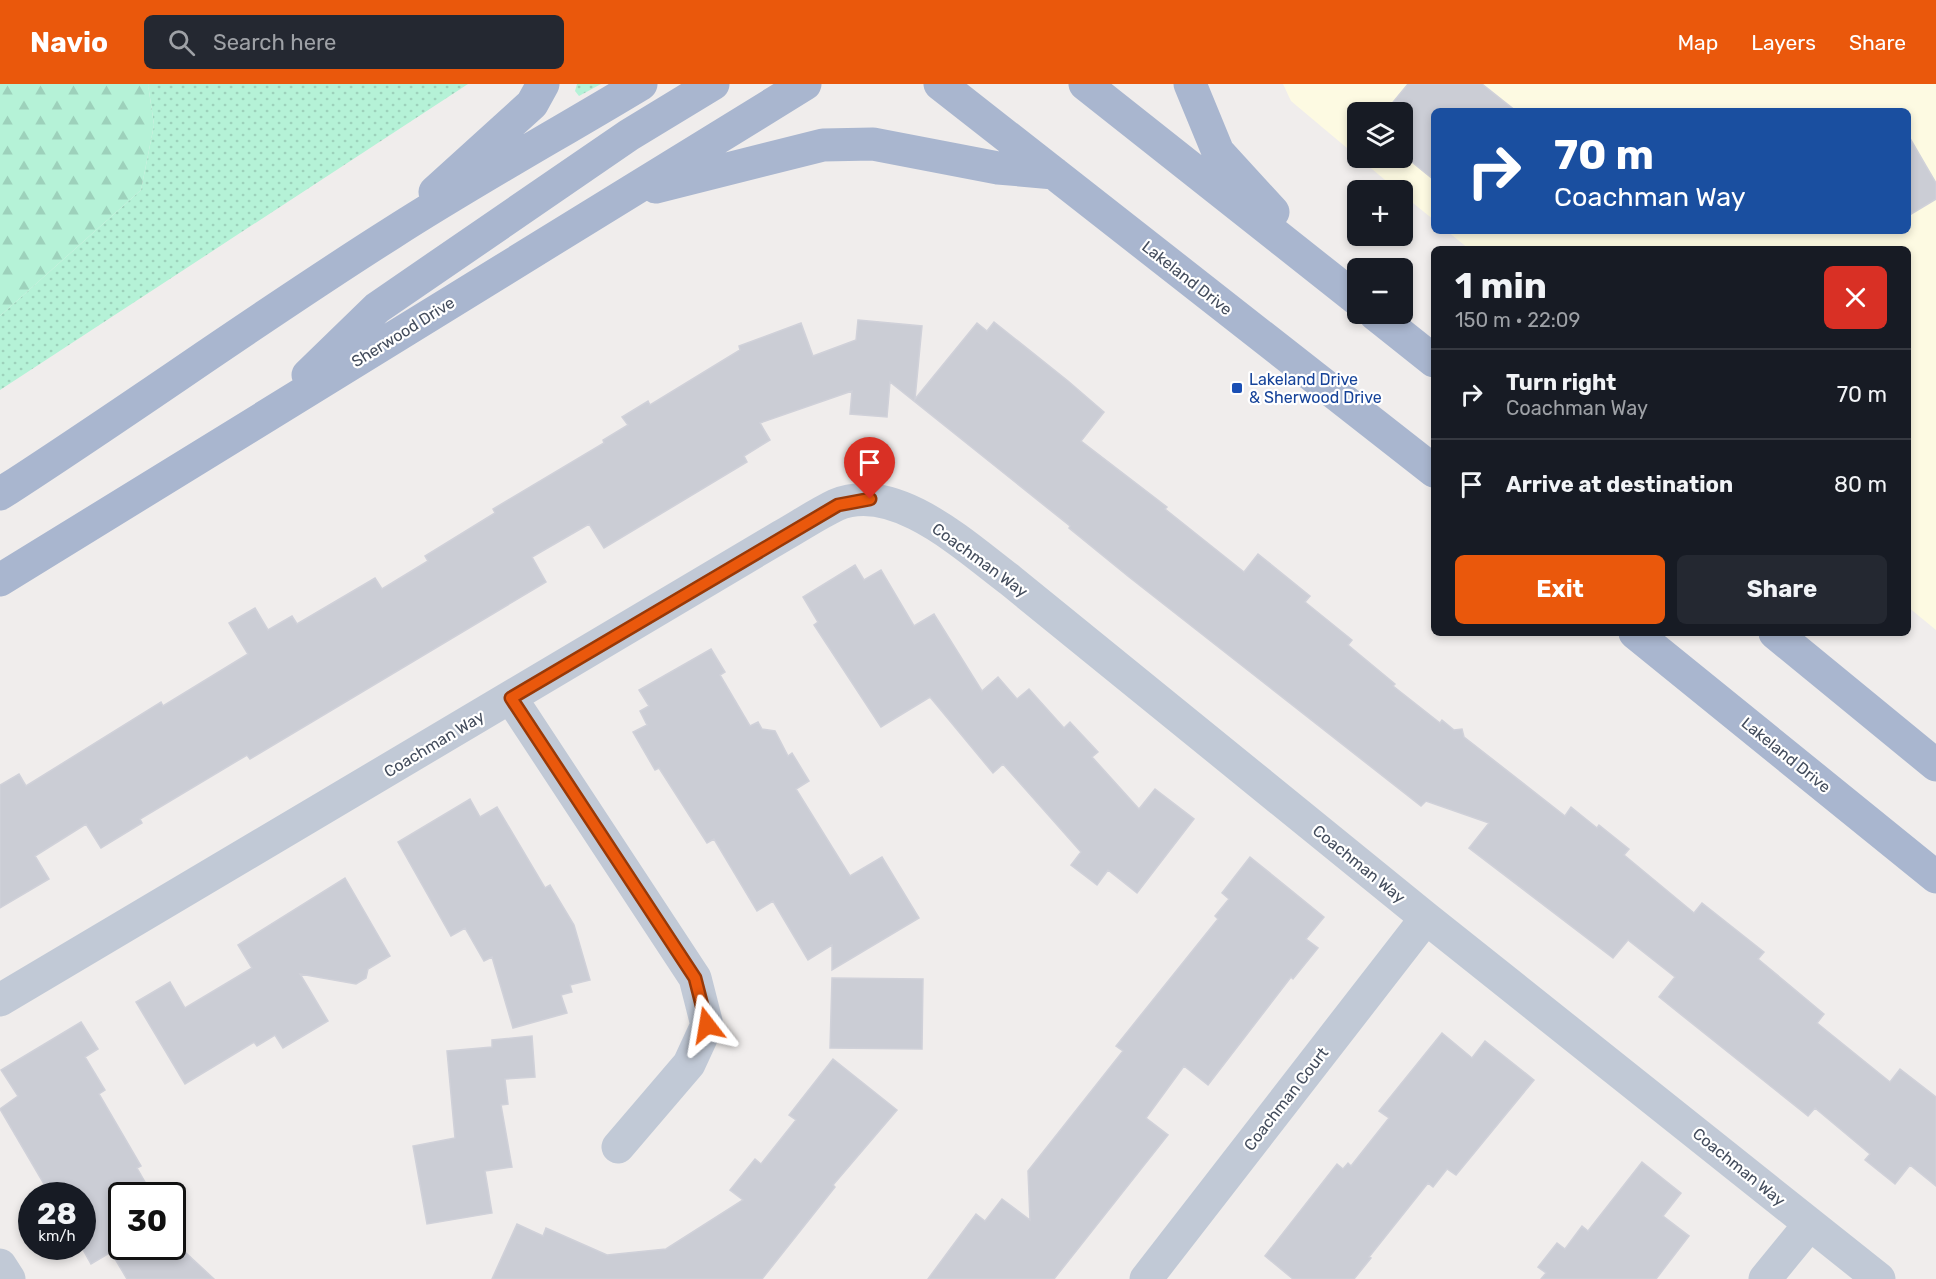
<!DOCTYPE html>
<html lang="en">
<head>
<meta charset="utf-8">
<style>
  :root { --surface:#171b24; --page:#242831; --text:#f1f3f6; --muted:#9ea1a6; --line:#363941; --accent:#ea580c }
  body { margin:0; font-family:Rubik,sans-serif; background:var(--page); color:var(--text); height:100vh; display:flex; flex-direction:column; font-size:22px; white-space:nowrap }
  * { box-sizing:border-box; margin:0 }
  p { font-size:20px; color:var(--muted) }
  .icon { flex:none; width:33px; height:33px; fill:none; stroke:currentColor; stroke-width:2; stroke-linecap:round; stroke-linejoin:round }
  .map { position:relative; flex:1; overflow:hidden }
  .drawer { position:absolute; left:1431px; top:162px; width:480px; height:390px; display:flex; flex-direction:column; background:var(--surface); border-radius:9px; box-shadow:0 3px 9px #0003 }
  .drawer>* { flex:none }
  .top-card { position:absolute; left:1431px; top:24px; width:480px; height:126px; border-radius:9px; box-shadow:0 3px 9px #0003; background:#1a4fa0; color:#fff; overflow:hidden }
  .tools { position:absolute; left:1347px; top:18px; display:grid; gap:12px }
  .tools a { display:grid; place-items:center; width:66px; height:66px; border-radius:9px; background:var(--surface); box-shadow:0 3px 9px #0003; font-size:30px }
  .speed { position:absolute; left:18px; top:1098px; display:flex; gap:12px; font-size:30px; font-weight:700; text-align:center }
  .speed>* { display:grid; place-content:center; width:78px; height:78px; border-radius:50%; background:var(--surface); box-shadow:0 3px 9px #0003; line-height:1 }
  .speed small { font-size:15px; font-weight:400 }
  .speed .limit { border:3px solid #111; border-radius:9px; background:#fff; color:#111 }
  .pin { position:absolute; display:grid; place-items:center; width:51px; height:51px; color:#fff; margin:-62px -26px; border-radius:50% 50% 50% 0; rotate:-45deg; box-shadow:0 0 6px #0007 }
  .pin .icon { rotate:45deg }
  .me { position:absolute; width:66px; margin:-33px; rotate:346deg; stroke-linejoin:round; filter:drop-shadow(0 0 4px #0008) }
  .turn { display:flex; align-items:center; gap:21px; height:126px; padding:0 24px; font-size:27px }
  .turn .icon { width:78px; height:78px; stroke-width:2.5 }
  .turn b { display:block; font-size:42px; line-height:51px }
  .round { display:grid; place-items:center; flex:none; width:63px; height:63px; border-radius:9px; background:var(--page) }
  .overview { display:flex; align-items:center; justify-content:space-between; height:102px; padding:0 24px }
  h1 { font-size:36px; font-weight:700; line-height:45px }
  .action { display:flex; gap:12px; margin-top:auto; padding:12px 24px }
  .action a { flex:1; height:69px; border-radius:9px; background:var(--accent); color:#fff; font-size:24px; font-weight:700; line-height:69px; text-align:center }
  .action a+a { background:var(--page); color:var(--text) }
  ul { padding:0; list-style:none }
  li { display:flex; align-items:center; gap:18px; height:90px; padding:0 24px; border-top:2px solid var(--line) }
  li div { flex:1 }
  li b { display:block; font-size:22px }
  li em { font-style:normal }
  header { display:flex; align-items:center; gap:36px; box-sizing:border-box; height:84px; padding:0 30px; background:var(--accent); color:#fff }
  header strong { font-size:28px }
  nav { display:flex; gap:33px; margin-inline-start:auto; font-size:21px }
  .search { width:420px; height:54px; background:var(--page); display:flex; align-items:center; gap:15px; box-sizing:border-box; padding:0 21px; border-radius:9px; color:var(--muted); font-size:22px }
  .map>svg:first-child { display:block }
  .commercial { fill:#fdfae2; fill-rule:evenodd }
  .grass { fill:url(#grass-dots) }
  .forest { fill:url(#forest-firs) }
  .building { fill:#cbcdd5; stroke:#d0d1d9; stroke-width:1.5 }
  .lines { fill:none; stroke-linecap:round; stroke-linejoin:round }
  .minor { stroke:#c1c9d6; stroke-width:33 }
  .major { stroke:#a9b6cf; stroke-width:33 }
  .route-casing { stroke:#983908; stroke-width:15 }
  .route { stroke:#ea580c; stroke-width:10 }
  .transit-dot { fill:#1a4fb4; stroke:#fff; stroke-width:2 }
  .labels { text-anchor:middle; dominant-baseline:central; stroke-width:4.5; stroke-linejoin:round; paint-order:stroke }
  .street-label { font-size:16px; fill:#434c5c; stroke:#fff }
  .transit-label { font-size:16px; fill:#164399; stroke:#fff; text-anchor:start }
</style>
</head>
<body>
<header>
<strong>Navio</strong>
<div class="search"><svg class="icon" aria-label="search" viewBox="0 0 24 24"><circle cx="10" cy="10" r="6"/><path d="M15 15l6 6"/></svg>Search here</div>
<nav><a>Map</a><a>Layers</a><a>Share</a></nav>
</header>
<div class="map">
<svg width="1936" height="1195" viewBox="0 0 1936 1195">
  <defs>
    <pattern id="grass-dots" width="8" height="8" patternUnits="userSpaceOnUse" patternTransform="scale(1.5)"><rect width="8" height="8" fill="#b5f2d7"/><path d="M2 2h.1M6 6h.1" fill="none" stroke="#9dd1bb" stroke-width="1.8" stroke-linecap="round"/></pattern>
    <pattern id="forest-firs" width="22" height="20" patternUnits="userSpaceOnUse" patternTransform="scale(1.5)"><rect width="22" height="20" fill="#b5f2d7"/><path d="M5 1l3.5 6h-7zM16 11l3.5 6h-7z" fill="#9dd1bb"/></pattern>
  </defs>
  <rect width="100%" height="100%" fill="#f0edec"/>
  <path class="commercial" d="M 1283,0 L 1936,0 L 1936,546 L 1908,523 L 1908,165 L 1469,165 L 1447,147 L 1908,147 L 1908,27 L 1434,27 L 1434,136 L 1403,111 L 1402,106 L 1397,106 L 1291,17 ZM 1358,28 L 1402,28 L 1402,74 L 1358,74 Z"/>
  <path class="grass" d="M 148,0 L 468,0 L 0,306 L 0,232 L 141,106 L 154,41 Z
    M 577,0 L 601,0 L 579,12 L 575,7 Z"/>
  <path class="forest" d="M 0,0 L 148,0 L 154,41 L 141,106 L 0,232 Z"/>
  <path class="building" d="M 1408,0 L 1482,0 L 1516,27 L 1434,27 L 1434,96 L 1402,70 L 1402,28 L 1385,28 Z
    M 1908,51 L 1936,99 L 1936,115 L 1908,132 Z
    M 858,236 L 922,242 L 915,315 L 977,239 L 987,247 L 994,238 L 1068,297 L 1104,328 L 1081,357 L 1167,423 L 1165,425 L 1244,488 L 1258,470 L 1310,512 L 1305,518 L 1352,556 L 1348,561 L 1395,600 L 1393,602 L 1440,639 L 1442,636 L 1454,646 L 1462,645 L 1464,653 L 1565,732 L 1571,723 L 1597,744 L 1599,741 L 1629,765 L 1624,771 L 1694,829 L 1702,819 L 1764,868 L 1758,875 L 1824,930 L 1817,939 L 1890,998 L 1900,985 L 1936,1013 L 1936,1102 L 1910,1081 L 1895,1100 L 1865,1076 L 1870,1070 L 1815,1024 L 1808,1032 L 1659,913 L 1675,893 L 1628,856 L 1613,874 L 1469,764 L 1489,739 L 1426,717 L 1421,722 L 1129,493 L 1069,444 L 1070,442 L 890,298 L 887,333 L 850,330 L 852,307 L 760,339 L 770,356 L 744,372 L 747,378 L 604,464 L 589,440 L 532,473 L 546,498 L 250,675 L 247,671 L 140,735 L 142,739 L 101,764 L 86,740 L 35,772 L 49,795 L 0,824 L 0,701 L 19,690 L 26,702 L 161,618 L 163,622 L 248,570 L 229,539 L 255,524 L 268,546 L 292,532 L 297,540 L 375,494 L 382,505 L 428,477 L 425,472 L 495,429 L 493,425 L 604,359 L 603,356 L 628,341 L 622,333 L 648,317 L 650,321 L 740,266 L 739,262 L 801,239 L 813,272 L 856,256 Z
    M 855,481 L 864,496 L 881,486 L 914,542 L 934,530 L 982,607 L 998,593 L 1017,615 L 1029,605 L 1064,644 L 1070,638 L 1098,668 L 1092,673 L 1139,725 L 1155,705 L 1194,735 L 1137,809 L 1108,786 L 1097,801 L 1071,781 L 1081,768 L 1003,680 L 993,689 L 930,613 L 881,643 L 814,541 L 818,538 L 803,513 Z
    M 711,565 L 725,588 L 720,591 L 750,642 L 758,638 L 762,645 L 775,647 L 788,672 L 792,669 L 809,697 L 796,705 L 850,792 L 882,773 L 919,834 L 832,886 L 832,861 L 808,876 L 773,817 L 757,827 L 714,755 L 707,759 L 659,684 L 655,686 L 633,648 L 647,641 L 640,627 L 649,622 L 639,606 Z
    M 470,715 L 480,733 L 497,723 L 545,804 L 550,801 L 574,841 L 590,896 L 570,901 L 572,908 L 561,911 L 567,929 L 513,944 L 492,873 L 484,877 L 465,844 L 451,852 L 398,758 Z
    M 1250,773 L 1324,833 L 1306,855 L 1318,864 L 1293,895 L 1291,893 L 1208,1001 L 1184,982 L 1146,1034 L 1168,1051 L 1054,1195 L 928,1195 L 976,1130 L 985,1137 L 1002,1115 L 1030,1136 L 1028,1087 L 1123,967 L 1116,962 L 1218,835 L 1215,832 L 1229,815 L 1222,809 Z
    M 345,794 L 390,872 L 368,885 L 366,894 L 356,900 L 300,890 L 328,937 L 283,964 L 275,951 L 257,962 L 254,958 L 185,1000 L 136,918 L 170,898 L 185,924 L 252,884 L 238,861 Z
    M 832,894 L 923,895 L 922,965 L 830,964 Z
    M 81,938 L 98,965 L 85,973 L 105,1006 L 99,1010 L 141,1082 L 137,1084 L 153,1112 L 122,1112 L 122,1162 L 172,1162 L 172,1156 L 214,1195 L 127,1195 L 111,1168 L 91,1180 L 81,1162 L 82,1112 L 51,1112 L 0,1025 L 18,1012 L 1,986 Z
    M 1442,949 L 1472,974 L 1485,957 L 1534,996 L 1456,1091 L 1447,1085 L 1433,1103 L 1428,1099 L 1369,1173 L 1371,1174 L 1354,1195 L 1293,1195 L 1265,1172 L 1337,1080 L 1343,1085 L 1348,1079 L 1351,1082 L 1389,1034 L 1379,1027 Z
    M 532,952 L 535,993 L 505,995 L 508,1020 L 501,1021 L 512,1083 L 485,1087 L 492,1129 L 427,1140 L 413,1062 L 455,1054 L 447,967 L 492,963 L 492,956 Z
    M 833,975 L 897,1026 L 833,1101 L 835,1103 L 762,1195 L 492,1195 L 517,1140 L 543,1152 L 546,1144 L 607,1171 L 666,1165 L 743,1116 L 730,1106 L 755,1075 L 761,1080 L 796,1036 L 789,1031 Z
    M 1642,1078 L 1681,1109 L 1663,1132 L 1689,1152 L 1656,1195 L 1541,1195 L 1546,1189 L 1538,1183 L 1557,1159 L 1565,1165 L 1582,1142 L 1588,1147 Z"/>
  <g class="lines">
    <path class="minor" d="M 511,614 L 695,894 L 707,941 L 689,980 L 618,1063
      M 0,916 L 780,453 C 798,443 817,430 836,421 C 895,396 966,463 1010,496 L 1426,834 L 1879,1195
      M 0,1181 L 9,1195
      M 1146,1195 L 1426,834
      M 1765,1195 L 1810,1140"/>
    <path class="major" d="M 940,0 L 1434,387
      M 1085,0 L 1358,216
      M 1190,0 L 1218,68 L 1273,128
      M 656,103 L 823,61 L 873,60 L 998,84 L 1054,89
      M 435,108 L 532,20 L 543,0
      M 1375,230 L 1434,277
      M 308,291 L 377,224 L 629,51 L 713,0
      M 0,410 C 132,325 259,233 392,149 C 473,97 558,50 641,0
      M 0,496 L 805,0
      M 1635,549 L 1936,793
      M 1775,549 L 1936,681"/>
  </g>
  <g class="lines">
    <defs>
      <path id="route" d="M 707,941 L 695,894 L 511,614 L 838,421 L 870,415"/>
    </defs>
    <use href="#route" class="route-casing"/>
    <use href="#route" class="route"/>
  </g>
  <rect class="transit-dot" x="1231" y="298" width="12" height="12" rx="3"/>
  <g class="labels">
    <g class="street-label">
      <text transform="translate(1187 194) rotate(38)">Lakeland Drive</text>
      <text transform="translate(403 248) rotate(-32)">Sherwood Drive</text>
      <text transform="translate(980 476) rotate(36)">Coachman Way</text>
      <text transform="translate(434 660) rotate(-31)">Coachman Way</text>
      <text transform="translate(1786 671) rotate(39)">Lakeland Drive</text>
      <text transform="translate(1359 780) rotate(39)">Coachman Way</text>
      <text transform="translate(1286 1015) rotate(-52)">Coachman Court</text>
      <text transform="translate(1739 1083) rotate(39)">Coachman Way</text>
    </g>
    <g class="transit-label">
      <text x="1249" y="295">Lakeland Drive<tspan x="1249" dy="18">&amp; Sherwood Drive</tspan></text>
    </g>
  </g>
</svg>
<div class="tools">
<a><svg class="icon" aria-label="layers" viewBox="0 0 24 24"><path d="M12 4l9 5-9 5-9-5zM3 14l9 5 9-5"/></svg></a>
<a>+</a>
<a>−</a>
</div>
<div class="speed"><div>28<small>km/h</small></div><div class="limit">30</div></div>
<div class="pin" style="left:870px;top:415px;background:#d93025"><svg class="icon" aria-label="arrive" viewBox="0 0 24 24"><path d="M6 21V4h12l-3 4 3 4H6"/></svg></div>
<svg class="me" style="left:707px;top:941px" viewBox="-20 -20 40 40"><path d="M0-17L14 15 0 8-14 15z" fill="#ea580c" stroke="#fff" stroke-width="4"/></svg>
<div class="top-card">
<div class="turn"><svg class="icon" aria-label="right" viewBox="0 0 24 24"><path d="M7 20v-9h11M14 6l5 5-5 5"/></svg><div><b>70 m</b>Coachman Way</div></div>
</div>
<section class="drawer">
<div class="overview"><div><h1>1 min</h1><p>150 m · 22:09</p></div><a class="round" style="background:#d93025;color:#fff"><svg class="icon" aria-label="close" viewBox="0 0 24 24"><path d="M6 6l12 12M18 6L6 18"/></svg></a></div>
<ul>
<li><svg class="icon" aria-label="right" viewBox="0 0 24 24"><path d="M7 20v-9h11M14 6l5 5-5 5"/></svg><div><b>Turn right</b><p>Coachman Way</p></div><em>70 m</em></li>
<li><svg class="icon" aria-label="arrive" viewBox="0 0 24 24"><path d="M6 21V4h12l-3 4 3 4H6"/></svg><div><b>Arrive at destination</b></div><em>80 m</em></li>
</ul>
<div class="action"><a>Exit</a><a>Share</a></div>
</section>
</div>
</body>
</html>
